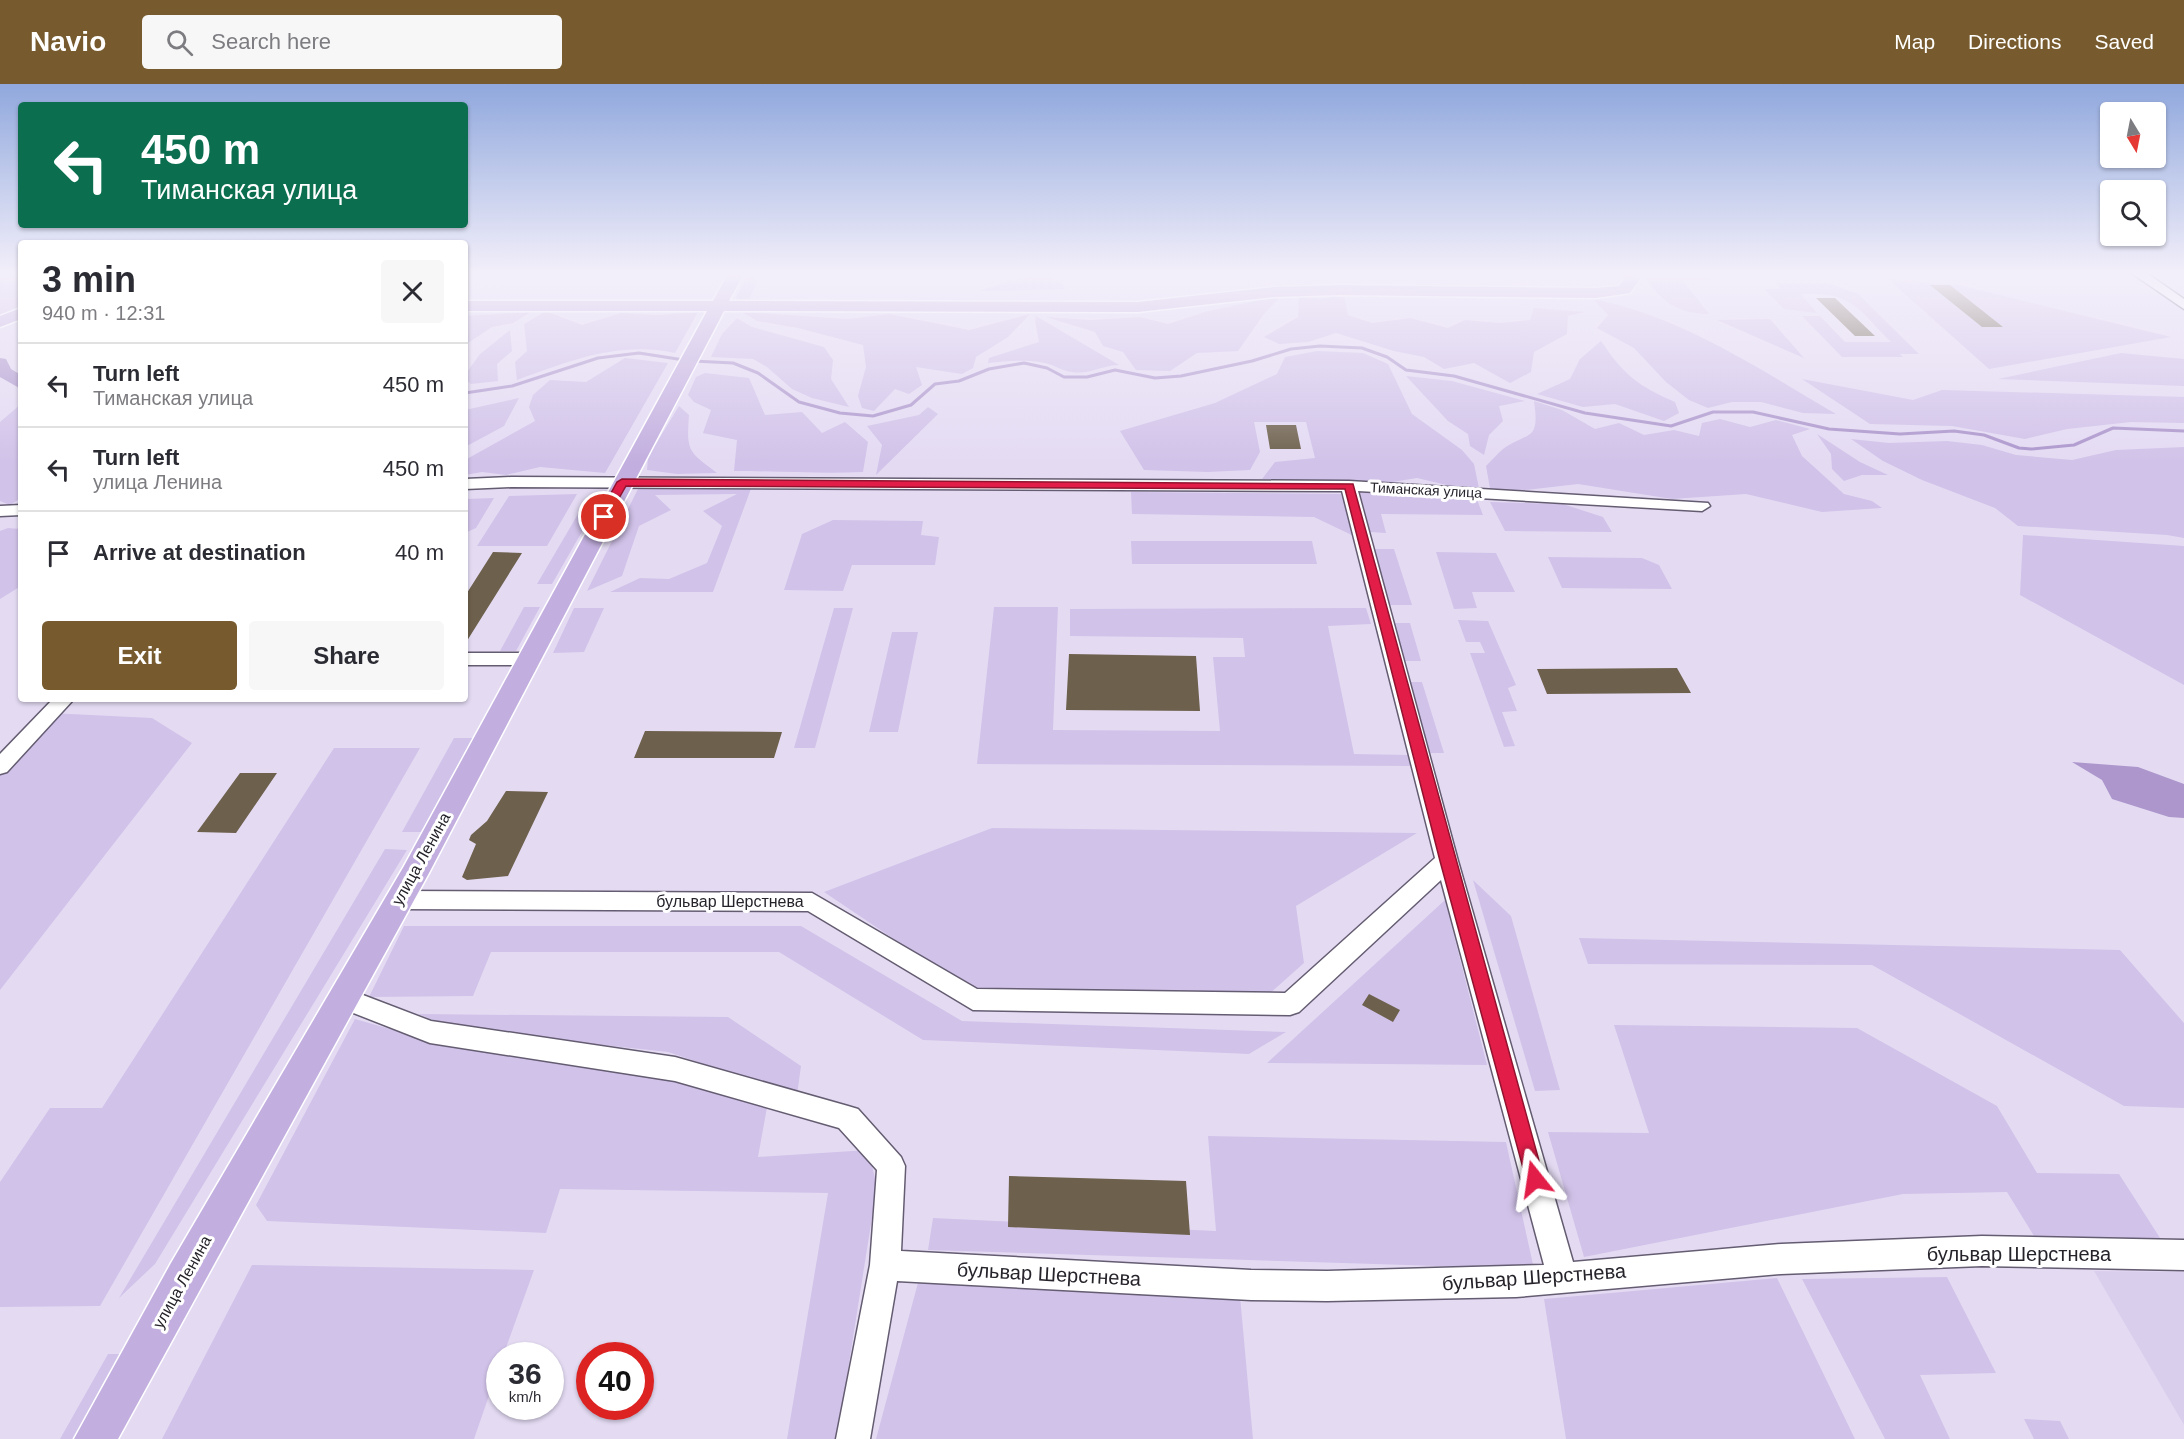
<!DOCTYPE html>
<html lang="en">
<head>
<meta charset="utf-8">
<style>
  :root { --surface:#fff; --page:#f7f7f7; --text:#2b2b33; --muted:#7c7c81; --line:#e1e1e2; --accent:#775b2e }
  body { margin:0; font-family:Arial,sans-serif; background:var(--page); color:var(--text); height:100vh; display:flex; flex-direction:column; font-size:22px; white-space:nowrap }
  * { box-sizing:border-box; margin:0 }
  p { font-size:20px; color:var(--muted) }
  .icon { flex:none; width:33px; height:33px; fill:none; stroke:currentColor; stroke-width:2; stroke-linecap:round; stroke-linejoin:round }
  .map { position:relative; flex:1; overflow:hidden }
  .details { position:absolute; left:18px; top:156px; width:450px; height:462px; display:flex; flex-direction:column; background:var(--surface); border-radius:6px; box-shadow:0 2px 4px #0004 }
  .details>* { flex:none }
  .top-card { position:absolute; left:18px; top:18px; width:450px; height:126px; border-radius:6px; box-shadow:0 2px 4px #0004; background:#0b6e4f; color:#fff; overflow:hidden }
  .needle { width:39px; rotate:170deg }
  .fabs { position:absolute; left:2100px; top:18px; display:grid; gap:12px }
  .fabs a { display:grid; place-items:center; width:66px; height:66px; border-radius:6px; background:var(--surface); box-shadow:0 2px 4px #0004; font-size:30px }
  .speed { position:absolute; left:486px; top:1258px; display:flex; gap:12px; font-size:30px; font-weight:700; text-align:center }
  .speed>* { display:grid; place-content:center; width:78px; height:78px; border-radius:50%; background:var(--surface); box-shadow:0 2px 4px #0004; line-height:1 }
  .speed small { font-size:15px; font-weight:400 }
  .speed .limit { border:9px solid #d22; background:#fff; color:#111 }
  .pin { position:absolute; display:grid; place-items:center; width:51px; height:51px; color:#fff; margin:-26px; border:3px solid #fff; border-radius:50%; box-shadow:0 2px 6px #0007 }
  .me { position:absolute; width:66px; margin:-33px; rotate:345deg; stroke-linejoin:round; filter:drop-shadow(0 0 4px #0008) }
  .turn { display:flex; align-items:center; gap:21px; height:126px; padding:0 24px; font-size:27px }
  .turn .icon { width:78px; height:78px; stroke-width:2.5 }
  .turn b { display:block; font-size:42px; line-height:51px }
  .round { display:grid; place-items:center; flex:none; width:63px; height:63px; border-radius:6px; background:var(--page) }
  .head { display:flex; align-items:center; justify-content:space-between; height:102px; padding:0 24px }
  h1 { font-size:36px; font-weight:700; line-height:45px }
  .primary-button { display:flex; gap:12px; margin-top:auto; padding:12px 24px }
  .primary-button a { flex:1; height:69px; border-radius:6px; background:var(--accent); color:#fff; font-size:24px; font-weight:700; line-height:69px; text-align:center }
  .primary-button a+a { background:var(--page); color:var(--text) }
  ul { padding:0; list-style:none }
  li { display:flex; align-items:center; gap:18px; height:84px; padding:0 24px; border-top:2px solid var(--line) }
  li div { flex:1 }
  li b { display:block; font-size:22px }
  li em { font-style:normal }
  header { display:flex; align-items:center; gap:36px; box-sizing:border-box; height:84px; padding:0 30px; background:var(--accent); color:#fff }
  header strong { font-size:28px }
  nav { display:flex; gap:33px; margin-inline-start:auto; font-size:21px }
  .search { width:420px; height:54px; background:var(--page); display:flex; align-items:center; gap:15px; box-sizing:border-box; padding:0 21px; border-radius:6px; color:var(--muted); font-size:22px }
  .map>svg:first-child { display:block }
  .built { fill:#daceed }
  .green { fill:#d1c2e9 }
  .water { fill:#ac96cc }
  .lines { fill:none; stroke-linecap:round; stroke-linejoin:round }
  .stream { stroke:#ac96cc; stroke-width:3 }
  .river { fill:#ac96cc; fill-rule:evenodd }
  .building { fill:#6d604c }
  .minor-casing { stroke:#645c71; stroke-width:3 }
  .major-casing { stroke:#fff; stroke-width:3 }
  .minor { fill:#fff; fill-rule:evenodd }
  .major { fill:#c3afdf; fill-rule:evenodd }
  .route { fill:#e11d48; stroke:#92132f; stroke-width:1.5 }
  .labels { text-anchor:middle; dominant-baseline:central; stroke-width:6; stroke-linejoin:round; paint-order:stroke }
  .far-street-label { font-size:14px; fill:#26232b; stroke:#fff }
  .street-label { font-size:16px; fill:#26232b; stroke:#fff }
  .near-street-label { font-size:20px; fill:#26232b; stroke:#fff }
</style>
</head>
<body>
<header>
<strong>Navio</strong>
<div class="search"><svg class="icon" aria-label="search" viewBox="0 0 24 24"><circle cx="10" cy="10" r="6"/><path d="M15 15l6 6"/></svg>Search here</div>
<nav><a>Map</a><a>Directions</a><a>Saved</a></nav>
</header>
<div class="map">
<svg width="2184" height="1355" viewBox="0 0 2184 1355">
  <rect width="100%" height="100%" fill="#e4dbf3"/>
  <path class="built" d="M 2094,1187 L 2184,1188 L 2184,1341 Z"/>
  <path class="green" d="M 0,188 L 21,188 L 21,222 L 0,231 Z
    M 749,188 L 761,188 L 749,215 L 785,216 L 782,221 L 746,220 L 736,214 Z
    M 1673,188 L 1705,188 L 1712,196 L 1682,196 L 1709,230 C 1674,229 1662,217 1643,191 L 1674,191 Z
    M 1046,192 L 1062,199 L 1065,205 L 979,207 L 1022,193 Z
    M 1888,195 L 1958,201 L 2171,253 L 1989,285 Z
    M 1776,199 L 1828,199 L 1858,210 L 1919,270 L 1900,270 L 1903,273 L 1842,273 L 1802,232 L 1820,232 L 1845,258 L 1891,258 C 1857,224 1852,207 1801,210 L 1817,229 L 1784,225 L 1764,205 L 1780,205 Z
    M 1344,211 L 1348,231 L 1372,239 L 1410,234 L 1448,244 L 1465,236 L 1500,239 L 1530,236 L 1534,224 L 1585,228 L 1568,232 L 1567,250 L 1534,268 L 1531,288 L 1510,299 L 1474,279 L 1444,285 L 1424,273 L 1394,267 L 1336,249 L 1308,258 L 1279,260 L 1264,253 L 1298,233 L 1299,212 L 1321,215 Z
    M 1281,212 L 1264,230 L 1238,267 L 1197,269 L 1170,287 L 1136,286 L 1123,268 L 1103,262 L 1095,248 L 1046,233 L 1090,236 L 1140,233 L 1168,240 L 1208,227 Z
    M 1593,215 C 1681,232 1759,285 1836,330 L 1803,329 L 1761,318 L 1732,318 L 1708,324 L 1689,316 L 1666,298 L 1634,264 L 1597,244 L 1608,231 Z
    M 546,227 L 582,241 L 621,229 L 658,231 L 698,228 L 675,269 C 618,257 570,277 517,296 L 515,278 L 527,267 L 524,240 Z
    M 531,228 L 513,239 L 492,243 L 465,261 L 465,232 Z
    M 742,228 L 848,235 L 889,230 L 969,246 L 1030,230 L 1008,253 L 976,273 L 973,284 L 962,290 L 916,283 L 922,301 L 909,310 L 895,305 L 874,327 L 862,324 L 858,312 L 866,283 L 863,261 L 798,244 L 757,237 Z
    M 1036,232 L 1119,281 C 1103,281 1088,291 1072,288 C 1063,287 1054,281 1045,279 C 1026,275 1008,277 988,279 L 989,274 L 1039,258 L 1035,237 Z
    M 737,234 L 752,243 L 824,263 L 833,276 L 831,295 L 849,323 L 812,314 L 792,305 L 767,283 L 753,275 L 711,273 L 722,250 Z
    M 1770,235 L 1804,274 L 1717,236 Z
    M 510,246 L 512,267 L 497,280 L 498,297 L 471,300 L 465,295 L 465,291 L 480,270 Z
    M 1601,257 C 1624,291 1638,302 1675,318 L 1679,329 L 1664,337 L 1615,320 L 1583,323 L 1537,310 L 1570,295 L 1580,275 Z
    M 1317,267 L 1363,269 L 1388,280 L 1412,330 L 1462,366 L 1474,380 L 1480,409 L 1417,394 L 1386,399 L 1262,395 L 1275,378 L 1315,374 L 1306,338 L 1254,338 L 1260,368 L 1250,386 L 1208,388 L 1144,386 L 1120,347 L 1215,319 L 1277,290 L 1285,273 Z
    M 2121,269 L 2184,275 L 2184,302 L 1998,295 Z
    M 625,274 L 668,279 L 605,389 L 540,383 L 506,391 L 482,388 L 465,391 L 465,376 L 535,337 L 529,323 L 533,311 L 550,296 L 586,298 Z
    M 705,289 L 749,294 L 765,331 L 802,328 L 822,349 L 845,338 L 868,358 L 863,388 C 820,390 778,387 734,387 L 737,356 L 703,349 L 711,326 L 694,318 L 688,311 L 696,293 Z
    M 1406,292 L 1452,297 L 1525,317 L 1499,322 L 1503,337 L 1489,351 L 1484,371 L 1470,362 L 1468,350 L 1448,337 Z
    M 1802,295 L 1913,316 L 1942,306 L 2184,313 L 2184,339 L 2131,338 L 2067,345 L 2025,355 L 1952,342 L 1870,340 Z
    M 519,314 L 504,342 L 465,363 L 465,326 Z
    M 1534,317 L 1562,326 L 1595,345 L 1619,339 L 1644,351 L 1674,346 L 1699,352 L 1702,339 L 1720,335 L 1750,343 L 1776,336 L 1810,345 L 1792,351 L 1802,372 L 1844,410 L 1872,417 L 1882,424 L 1822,428 L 1746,410 L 1672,415 L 1578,400 L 1491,410 L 1486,382 C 1492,376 1497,370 1503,365 C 1529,347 1540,358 1534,317 Z
    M 21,320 L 21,414 L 10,421 L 0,417 L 0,338 Z
    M 679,322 L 689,331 C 686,368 689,368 717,389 L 677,390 L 647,386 L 648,373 Z
    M 928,323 L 938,330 L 876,391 L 882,361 L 867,342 L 919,331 Z
    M 1817,350 L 1860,378 L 1888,391 L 1862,391 L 1844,397 L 1832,385 L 1831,370 Z
    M 1851,355 L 1889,359 L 1947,357 L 1982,361 L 2016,371 L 2072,376 L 2116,366 L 2184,363 L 2184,454 L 2167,451 L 2018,442 L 1995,424 L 1922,396 L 1883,377 Z
    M 640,401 L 752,402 L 713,508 L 610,508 L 640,494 L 669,495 L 707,479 L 722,442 L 703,427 L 737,410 L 655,411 L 671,426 L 639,442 L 622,492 L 587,507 Z
    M 1131,408 L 1341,410 L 1358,454 L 1314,433 L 1132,430 Z
    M 1360,408 L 1476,413 L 1483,431 L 1381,430 L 1386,449 L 1370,448 Z
    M 577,410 L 547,462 L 477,462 L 509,412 Z
    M 588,413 L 602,413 L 552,500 L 537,500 Z
    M 494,414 L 476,444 L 465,449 L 465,415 Z
    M 1490,418 L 1563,420 L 1603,433 L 1612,448 L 1505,447 Z
    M 833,436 L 923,437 L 921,451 L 939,453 L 935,481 L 852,481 L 843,507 L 784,506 L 802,450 Z
    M 8,444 L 21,445 L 21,502 L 0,515 L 0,447 Z
    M 2023,451 L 2184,462 L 2184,601 L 2020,511 Z
    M 1131,457 L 1312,457 L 1317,480 L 1132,480 Z
    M 1371,465 L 1394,465 L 1412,521 L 1387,521 Z
    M 1436,468 L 1496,469 L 1515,508 L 1472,508 L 1477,524 L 1454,525 Z
    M 1548,473 L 1642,474 L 1659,481 L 1672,505 L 1562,504 Z
    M 524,523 L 540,523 L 516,567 L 500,567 Z
    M 994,523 L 1058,523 L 1053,646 L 1220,647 L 1213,573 L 1245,573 L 1243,554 L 1070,552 L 1070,525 L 1366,524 L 1371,540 L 1328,542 L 1354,670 L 1409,671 L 1413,682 L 977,680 Z
    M 574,524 L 604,524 L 584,568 L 553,569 Z
    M 834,524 L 853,524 L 815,664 L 794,664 Z
    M 1458,536 L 1488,537 L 1516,601 L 1508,604 L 1517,627 L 1502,628 L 1515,662 L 1504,663 L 1470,569 L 1485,569 L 1480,558 L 1466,558 Z
    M 1389,539 L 1410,539 L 1421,577 L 1399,577 Z
    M 892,548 L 918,548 L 898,648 L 869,648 Z
    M 1407,598 L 1422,598 L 1444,669 L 1428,669 Z
    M 50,629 L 152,634 L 192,659 L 0,906 L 0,683 Z
    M 454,654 L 474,654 L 422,748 L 402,748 Z
    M 334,664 L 420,664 L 100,1222 L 0,1223 L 0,1098 L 50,1024 L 102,1024 Z
    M 992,744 L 1417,749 L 1296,822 L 1304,879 L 1268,911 L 974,909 L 824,808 Z
    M 385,765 L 407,766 L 155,1180 L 119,1214 Z
    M 1473,796 L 1511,832 L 1560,1006 L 1535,1007 Z
    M 1445,816 L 1487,981 L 1267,979 Z
    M 404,842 L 801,842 L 962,937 L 1286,948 L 1249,970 L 923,956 L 779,868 L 491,868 L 473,912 L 369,913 Z
    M 1579,854 L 2120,866 L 2184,939 L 2184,1024 L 2124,1022 L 1872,881 L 1588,880 Z
    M 418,930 L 728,933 L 801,982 L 797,1011 L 668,968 L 456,945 Z
    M 355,935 L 425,955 L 669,989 L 768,1018 L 758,1073 L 868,1066 L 877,1102 L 837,1355 L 787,1355 L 828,1109 L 560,1105 L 546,1149 L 267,1137 L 256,1121 Z
    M 1614,941 L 1857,944 L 1997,1022 L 2037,1089 L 2119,1090 L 2162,1157 L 2034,1152 L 2007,1108 L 1903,1110 L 1584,1173 L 1548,1048 L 1649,1049 Z
    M 1208,1052 L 1506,1058 L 1534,1185 L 928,1166 L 933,1134 L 1216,1147 Z
    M 252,1181 L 534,1186 L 503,1272 L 500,1272 L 499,1283 L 474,1355 L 162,1355 Z
    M 1947,1193 L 1996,1289 L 1920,1291 L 1950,1355 L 1885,1355 L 1802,1195 Z
    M 1777,1194 L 1855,1355 L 1566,1355 L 1544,1215 Z
    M 919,1195 L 1240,1212 L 1253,1355 L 876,1355 Z
    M 108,1270 L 122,1270 L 74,1355 L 60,1355 Z
    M 2024,1335 L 2060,1337 L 2069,1355 L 2034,1355 Z"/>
  <path class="water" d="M 2072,678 L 2138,683 L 2184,700 L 2184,734 L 2169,733 L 2112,715 L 2102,696 Z"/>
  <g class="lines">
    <path class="stream" d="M 693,277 L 733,279 L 758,289 L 799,318 L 840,329 L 873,332 L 911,321 L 935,300 L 959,297 L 989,285 L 1024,279 L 1047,284 L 1064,293 L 1087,293 L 1115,286 L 1155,294 L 1181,292 L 1252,277 L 1291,265 L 1320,262 L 1362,264 L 1387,273 L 1406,286 L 1454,292 L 1585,329 L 1671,342 L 1713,328 L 1753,328 L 1829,345 L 1900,350 L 1954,347 L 1984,351 L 2019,364 L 2031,365 L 2074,361 L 2113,344 L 2184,347
      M 465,309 L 512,302 L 598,274 L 639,269 L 684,276"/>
    <path class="river" d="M 0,274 L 6,275 L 11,285 L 21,291 L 21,305 L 0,293 Z"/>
  </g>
  <path class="building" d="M 1930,201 L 1950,201 L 2003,243 L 1982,243 Z
    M 1816,214 L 1835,214 L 1875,252 L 1855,252 Z
    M 1266,341 L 1296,341 L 1301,365 L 1270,365 Z
    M 493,468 L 522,469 L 465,560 L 465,512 Z
    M 1069,570 L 1196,572 L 1200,627 L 1066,626 Z
    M 1677,584 L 1691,609 L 1547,610 L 1537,585 Z
    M 645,647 L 782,648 L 774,674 L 634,674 Z
    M 240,689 L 277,689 L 236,749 L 197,748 Z
    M 506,707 L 548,708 L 508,792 L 467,796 L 462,793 L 476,760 L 469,756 L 471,751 L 487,737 Z
    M 1369,910 L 1400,926 L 1393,938 L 1362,921 Z
    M 1009,1092 L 1186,1097 L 1190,1151 L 1008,1143 Z"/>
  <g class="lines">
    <defs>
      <path id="minor" d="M 2130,188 L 2145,188 L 2184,215 L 2184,225 Z
        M 511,393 L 1349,397 L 1708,419 L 1710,422 L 1702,427 L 1358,407 L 1458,777 L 1573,1178 L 1781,1160 L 1982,1152 L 2184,1156 L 2184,1186 L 1982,1182 L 1781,1190 L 1516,1213 L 1327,1217 L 1251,1216 L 897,1197 L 870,1355 L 836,1355 L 870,1181 L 877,1086 L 839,1044 L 675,997 L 430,959 L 333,921 L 329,914 L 333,907 L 342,903 L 431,937 L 675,973 L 848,1022 L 858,1025 L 901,1073 L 905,1082 L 901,1167 L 1251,1186 L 1327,1187 L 1544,1181 L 1441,796 L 1299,928 L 1290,931 L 973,926 L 808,827 L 398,825 L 390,822 L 386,816 L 390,810 L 398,807 L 812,809 L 977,905 L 1285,909 L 1435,774 L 1342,407 L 511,403 L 465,405 L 465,395 Z
        M 21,421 L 21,431 L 0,432 L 0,422 Z
        M 465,569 L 529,569 L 536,571 L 539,575 L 536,579 L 529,581 L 465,581 Z
        M 53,615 L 74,615 L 7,688 L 0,690 L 0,670 Z"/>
      <path id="major" d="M 729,188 L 745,188 L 729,217 L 1138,218 L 1274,203 L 1340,201 L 1596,204 L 1619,202 L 1624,195 L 1619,188 L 1635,188 L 1640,195 L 1630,209 L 1596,214 L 1340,211 L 1274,213 L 1138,228 L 724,227 L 429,789 L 118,1355 L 74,1355 L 171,1179 L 404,782 L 707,227 L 465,227 L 465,217 L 713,217 Z
        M 21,224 L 21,235 L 0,243 L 0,232 Z"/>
    </defs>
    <use href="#minor" class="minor-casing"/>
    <use href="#major" class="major-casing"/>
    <use href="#minor" class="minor"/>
    <use href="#major" class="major"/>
  </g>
  <linearGradient id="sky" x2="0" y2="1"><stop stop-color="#90a8dd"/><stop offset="0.5" stop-color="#f3effa"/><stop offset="1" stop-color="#f3effa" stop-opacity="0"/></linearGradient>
  <rect width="2184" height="378" fill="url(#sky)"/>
  <path class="route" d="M 622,395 L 1353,400 L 1544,1095 L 1542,1101 L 1535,1104 L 1529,1101 L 1526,1095 L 1440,777 L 1345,405 L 626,402 L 607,435 L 600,435 L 598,433 L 617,398 Z"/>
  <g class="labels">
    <g class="far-street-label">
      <text transform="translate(1426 406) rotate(3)">Тиманская улица</text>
    </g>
    <g class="street-label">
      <text transform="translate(421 775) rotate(-61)">улица Ленина</text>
      <text x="730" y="817">бульвар Шерстнева</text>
      <text transform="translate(182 1198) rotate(-61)">улица Ленина</text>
    </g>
    <g class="near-street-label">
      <text x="2019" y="1170">бульвар Шерстнева</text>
      <text transform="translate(1049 1190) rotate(3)">бульвар Шерстнева</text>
      <text transform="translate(1534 1193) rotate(-4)">бульвар Шерстнева</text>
    </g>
  </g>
</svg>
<div class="fabs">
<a><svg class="needle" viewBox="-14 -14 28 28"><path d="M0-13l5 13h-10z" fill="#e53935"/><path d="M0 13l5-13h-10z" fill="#7c7c81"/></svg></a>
<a><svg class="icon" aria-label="search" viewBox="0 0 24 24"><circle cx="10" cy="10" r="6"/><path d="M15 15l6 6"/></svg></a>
</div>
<div class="speed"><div>36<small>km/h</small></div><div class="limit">40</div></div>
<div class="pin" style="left:604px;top:433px;background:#d93025"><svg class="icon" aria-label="arrive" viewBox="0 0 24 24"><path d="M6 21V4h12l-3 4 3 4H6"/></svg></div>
<svg class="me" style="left:1535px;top:1095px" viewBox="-20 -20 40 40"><path d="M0-17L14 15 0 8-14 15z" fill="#e11d48" stroke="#fff" stroke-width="4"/></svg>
<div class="top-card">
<div class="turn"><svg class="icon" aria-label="left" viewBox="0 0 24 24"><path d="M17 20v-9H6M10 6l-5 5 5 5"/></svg><div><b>450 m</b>Тиманская улица</div></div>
</div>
<section class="details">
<div class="head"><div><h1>3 min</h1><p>940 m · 12:31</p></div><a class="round"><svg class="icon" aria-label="close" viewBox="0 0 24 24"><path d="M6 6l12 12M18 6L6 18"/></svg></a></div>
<ul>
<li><svg class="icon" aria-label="left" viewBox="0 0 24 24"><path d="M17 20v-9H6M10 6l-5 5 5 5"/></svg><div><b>Turn left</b><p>Тиманская улица</p></div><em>450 m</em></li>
<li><svg class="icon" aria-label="left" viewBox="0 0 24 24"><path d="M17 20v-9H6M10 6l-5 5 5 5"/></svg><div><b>Turn left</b><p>улица Ленина</p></div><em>450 m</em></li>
<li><svg class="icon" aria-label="arrive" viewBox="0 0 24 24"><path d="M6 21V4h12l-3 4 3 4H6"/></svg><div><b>Arrive at destination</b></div><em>40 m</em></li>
</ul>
<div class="primary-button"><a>Exit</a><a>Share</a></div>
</section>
</div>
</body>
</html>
